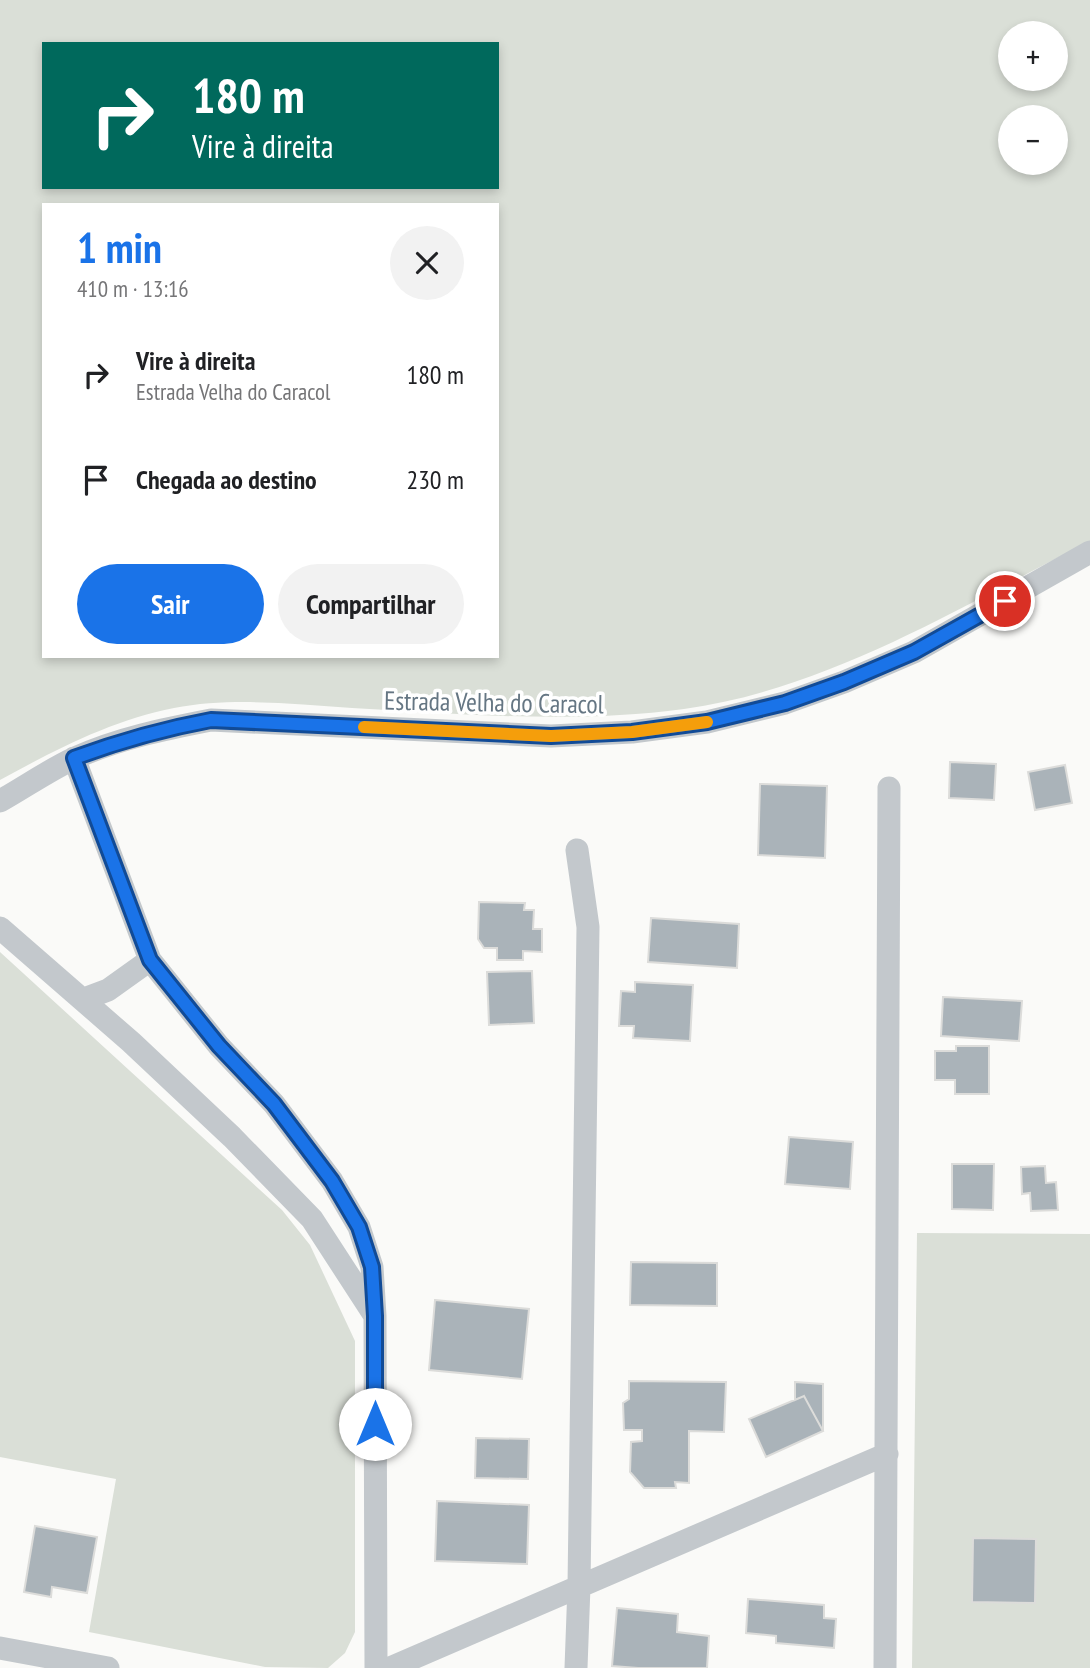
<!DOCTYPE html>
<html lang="pt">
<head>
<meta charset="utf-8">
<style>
  :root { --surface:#fff; --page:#f2f2f2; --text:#202124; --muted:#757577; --accent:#1a73e8 }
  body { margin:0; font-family:"PT Sans Narrow",sans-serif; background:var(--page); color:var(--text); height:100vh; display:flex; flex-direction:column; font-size:26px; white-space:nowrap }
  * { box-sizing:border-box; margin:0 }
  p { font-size:23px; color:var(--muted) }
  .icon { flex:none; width:38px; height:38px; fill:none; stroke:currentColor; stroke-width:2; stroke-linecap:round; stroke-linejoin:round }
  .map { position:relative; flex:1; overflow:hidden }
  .sheet { position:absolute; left:42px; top:203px; width:457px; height:455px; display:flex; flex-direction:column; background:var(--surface); border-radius:0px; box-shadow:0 4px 10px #0003 }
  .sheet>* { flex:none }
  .top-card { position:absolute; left:42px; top:42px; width:457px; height:147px; border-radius:0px; box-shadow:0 4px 10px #0003; background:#00695c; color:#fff; overflow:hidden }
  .tools { position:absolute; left:998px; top:21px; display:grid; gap:14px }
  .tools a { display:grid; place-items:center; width:70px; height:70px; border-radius:50%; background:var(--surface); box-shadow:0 4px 10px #0003; font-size:35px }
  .pin { position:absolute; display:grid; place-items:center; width:60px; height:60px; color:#fff; margin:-30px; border:4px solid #fff; border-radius:50%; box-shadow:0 2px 7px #0007 }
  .me { position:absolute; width:77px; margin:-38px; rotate:0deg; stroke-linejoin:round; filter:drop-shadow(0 0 5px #0008) }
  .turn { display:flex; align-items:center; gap:24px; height:147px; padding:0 35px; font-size:32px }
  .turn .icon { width:91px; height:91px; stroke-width:2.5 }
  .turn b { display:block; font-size:49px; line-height:60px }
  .round { display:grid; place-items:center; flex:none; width:74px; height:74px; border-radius:37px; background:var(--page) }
  .overview { display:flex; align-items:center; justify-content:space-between; height:119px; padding:0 35px }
  h1 { font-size:42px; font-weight:700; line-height:52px; color:var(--accent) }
  .button { display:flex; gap:14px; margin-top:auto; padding:14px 35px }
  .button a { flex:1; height:80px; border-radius:42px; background:var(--accent); color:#fff; font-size:28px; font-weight:700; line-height:80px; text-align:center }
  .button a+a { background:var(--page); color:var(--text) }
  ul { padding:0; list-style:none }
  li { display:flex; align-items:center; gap:21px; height:105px; padding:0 35px }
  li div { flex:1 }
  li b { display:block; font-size:26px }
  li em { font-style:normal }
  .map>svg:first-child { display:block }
  .green { fill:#dadfd7; fill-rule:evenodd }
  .building { fill:#aab3b9; stroke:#dcdcda; stroke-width:2 }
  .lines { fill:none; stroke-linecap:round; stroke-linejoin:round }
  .street { stroke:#c3c8cc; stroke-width:23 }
  .route-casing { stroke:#114b97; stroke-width:18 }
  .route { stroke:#1a73e8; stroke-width:12 }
  .slow { stroke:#f59e0b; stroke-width:12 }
  .labels { text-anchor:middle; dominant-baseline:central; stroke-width:7; stroke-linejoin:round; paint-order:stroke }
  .street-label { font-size:26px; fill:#657683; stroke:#fff }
</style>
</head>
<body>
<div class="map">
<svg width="1090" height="1668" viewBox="0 0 1090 1668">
  <rect width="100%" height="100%" fill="#fafaf8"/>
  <path class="green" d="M 0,0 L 1090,0 L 1090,541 C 962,606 829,689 684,709 C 573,724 463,714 352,708 C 293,704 232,697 174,708 C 112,720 55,750 0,780 ZM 1010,33 L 1055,33 L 1055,79 L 1010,79 ZM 44,44 L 497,44 L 497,187 L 44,187 ZM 1010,117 L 1055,117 L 1055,163 L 1010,163 ZM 44,205 L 497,205 L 497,656 L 44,656 Z
    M 0,952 L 282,1210 L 310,1245 L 355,1341 L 355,1632 L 345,1653 L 328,1668 L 265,1667 L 89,1632 L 116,1479 L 0,1457 Z
    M 917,1233 L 1090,1234 L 1090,1668 L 912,1668 Z"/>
  <path class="building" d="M 950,762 L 996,764 L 994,800 L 949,798 Z
    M 1065,765 L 1072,803 L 1035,810 L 1028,772 Z
    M 760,784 L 827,786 L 825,858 L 758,855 Z
    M 479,902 L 525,903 L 524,910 L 534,910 L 533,929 L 542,929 L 542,952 L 523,951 L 523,960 L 497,960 L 497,948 L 484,948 L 478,939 Z
    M 651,918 L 739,924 L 737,968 L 648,962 Z
    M 532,971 L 534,1023 L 489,1025 L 487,972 Z
    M 635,982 L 693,985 L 690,1041 L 633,1038 L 634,1026 L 619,1026 L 621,991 L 635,992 Z
    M 943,997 L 1022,1001 L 1019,1041 L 941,1036 Z
    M 956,1046 L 989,1046 L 989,1094 L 955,1094 L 955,1080 L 935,1080 L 935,1051 L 956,1051 Z
    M 789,1137 L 853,1142 L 850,1189 L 785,1184 Z
    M 952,1164 L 994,1164 L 993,1210 L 952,1209 Z
    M 1045,1166 L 1046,1183 L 1056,1182 L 1058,1210 L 1031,1211 L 1030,1193 L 1022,1194 L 1021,1167 Z
    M 631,1262 L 717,1263 L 717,1306 L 630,1305 Z
    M 435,1300 L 529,1309 L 522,1379 L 429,1370 Z
    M 629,1381 L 726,1382 L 724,1432 L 689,1431 L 689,1483 L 675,1482 L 676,1488 L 644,1488 L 630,1472 L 631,1442 L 642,1441 L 642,1430 L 624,1430 L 623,1403 L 629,1399 Z
    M 795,1382 L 823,1384 L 823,1431 L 804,1396 L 795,1400 Z
    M 804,1396 L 823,1431 L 766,1457 L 749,1419 Z
    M 476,1438 L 529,1439 L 528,1479 L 475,1478 Z
    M 437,1501 L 529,1505 L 527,1564 L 435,1561 Z
    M 35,1526 L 97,1537 L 87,1593 L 52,1587 L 51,1597 L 24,1592 Z
    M 973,1538 L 1036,1539 L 1035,1603 L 972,1602 Z
    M 748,1599 L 824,1605 L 824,1618 L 836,1619 L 834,1648 L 776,1643 L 776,1636 L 746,1633 Z
    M 617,1608 L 678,1614 L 677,1632 L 709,1636 L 707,1668 L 638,1668 L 612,1666 Z"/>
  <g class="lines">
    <path class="street" d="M 74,758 L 150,960 L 219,1046 L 274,1104 L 332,1181 L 359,1227 L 372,1267 L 375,1316 L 376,1668
      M 0,801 C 25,787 49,770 75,758 C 119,738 165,729 211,720 L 551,736 L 632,732 L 707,722 L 785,703 L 844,682 L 914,652 L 1090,552
      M 0,928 L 131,1042 L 232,1137 L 312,1219 L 373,1313
      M 84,999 L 108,990 L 150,960
      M 0,1648 L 108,1668
      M 390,1668 L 887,1454
      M 576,1668 L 579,1586 L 588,927 L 577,850
      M 885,1668 L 889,788"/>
  </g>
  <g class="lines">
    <defs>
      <path id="route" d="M 375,1424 L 375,1316 L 372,1267 L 359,1227 L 332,1181 L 274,1104 L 219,1046 L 150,960 L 74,758 C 120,741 162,729 211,720 L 551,736 L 632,732 L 707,722 L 785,703 L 844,682 L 914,652 L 1005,601"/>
    </defs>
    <use href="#route" class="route-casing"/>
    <use href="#route" class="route"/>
    <path class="slow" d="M 364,727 L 551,736 L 632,732 L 707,722"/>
  </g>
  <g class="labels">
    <g class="street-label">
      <text transform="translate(494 702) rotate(1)">Estrada Velha do Caracol</text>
    </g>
  </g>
</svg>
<div class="tools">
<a>+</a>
<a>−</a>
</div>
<div class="pin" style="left:1005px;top:601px;background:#d93025"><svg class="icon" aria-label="arrive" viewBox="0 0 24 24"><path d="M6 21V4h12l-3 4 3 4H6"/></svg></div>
<svg class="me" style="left:375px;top:1424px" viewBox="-20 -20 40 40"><circle r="19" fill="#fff"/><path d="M0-13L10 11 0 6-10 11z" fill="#1a73e8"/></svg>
<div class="top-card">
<div class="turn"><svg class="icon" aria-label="right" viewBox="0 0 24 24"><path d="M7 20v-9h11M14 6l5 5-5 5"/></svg><div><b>180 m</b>Vire à direita</div></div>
</div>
<section class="sheet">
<div class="overview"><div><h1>1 min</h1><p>410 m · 13:16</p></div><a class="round"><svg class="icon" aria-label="close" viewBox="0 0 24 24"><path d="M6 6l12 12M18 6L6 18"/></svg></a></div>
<ul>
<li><svg class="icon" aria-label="right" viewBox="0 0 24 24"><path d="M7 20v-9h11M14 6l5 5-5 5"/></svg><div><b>Vire à direita</b><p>Estrada Velha do Caracol</p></div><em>180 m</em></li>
<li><svg class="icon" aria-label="arrive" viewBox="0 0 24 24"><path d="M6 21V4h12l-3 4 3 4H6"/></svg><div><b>Chegada ao destino</b></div><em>230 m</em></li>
</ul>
<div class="button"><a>Sair</a><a>Compartilhar</a></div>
</section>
</div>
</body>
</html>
